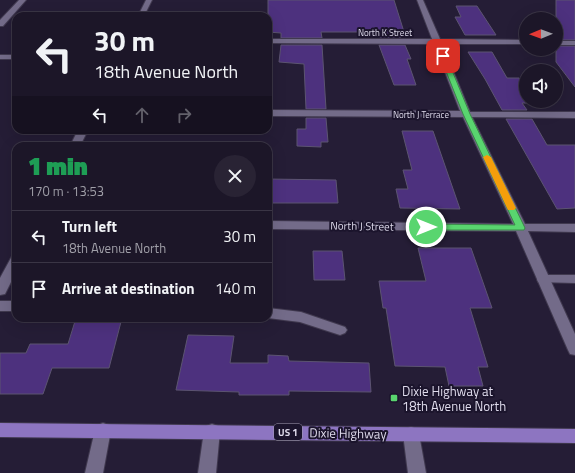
<!DOCTYPE html>
<html lang="en">
<head>
<meta charset="utf-8">
<style>
  :root { --surface:#1c1628; --page:#292334; --text:#f1f3f6; --muted:#a09fa8; --line:#3a3545 }
  body { margin:0; font-family:"Titillium Web",sans-serif; background:var(--page); color:var(--text); height:100vh; display:flex; flex-direction:column; font-size:15px; white-space:nowrap }
  * { box-sizing:border-box; margin:0 }
  p { font-size:13px; color:var(--muted) }
  .icon { flex:none; width:22px; height:22px; fill:none; stroke:currentColor; stroke-width:2; stroke-linecap:round; stroke-linejoin:round }
  .map { position:relative; flex:1; overflow:hidden }
  .panel { position:absolute; left:12px; top:142px; width:260px; height:180px; display:flex; flex-direction:column; background:var(--surface); border-radius:12px; box-shadow:0 4px 16px #0002,0 0 0 1px var(--line) }
  .panel>* { flex:none }
  .hud { position:absolute; left:12px; top:12px; width:260px; height:122px; border-radius:12px; box-shadow:0 4px 16px #0002,0 0 0 1px var(--line); background:#1c1628; color:var(--text); overflow:hidden }
  .needle { width:26px; rotate:269deg }
  .buttons { position:absolute; left:519px; top:12px; display:grid; gap:8px }
  .buttons a { display:grid; place-items:center; width:44px; height:44px; border-radius:50%; background:var(--surface); box-shadow:0 4px 16px #0002,0 0 0 1px var(--line); font-size:20px }
  .pin { position:absolute; display:grid; place-items:center; width:34px; height:34px; color:#fff; margin:-17px; border-radius:8px; box-shadow:0 2px 6px #0006 }
  .me { position:absolute; width:44px; margin:-22px; rotate:90deg; stroke-linejoin:round; filter:drop-shadow(0 0 3px #0008) }
  .turn { display:flex; align-items:center; gap:14px; height:84px; padding:0 16px; font-size:18px }
  .turn .icon { width:52px; height:52px; stroke-width:2.5 }
  .turn b { display:block; font-size:28px; line-height:34px }
  .lanes { display:flex; align-items:center; height:38px; padding:0 16px; background:#0003; justify-content:center; gap:20px; direction:ltr }
  .lanes .off { opacity:.35 }
  .round { display:grid; place-items:center; flex:none; width:42px; height:42px; border-radius:21px; background:var(--page) }
  .overview { display:flex; align-items:center; justify-content:space-between; height:68px; padding:0 16px }
  h1 { font-size:24px; font-weight:800; line-height:30px; color:#1e9e55 }
  ul { padding:0; list-style:none }
  li { display:flex; align-items:center; gap:12px; height:52px; padding:0 16px; border-top:1px solid var(--line) }
  li div { flex:1 }
  li b { display:block; font-size:15px }
  li em { font-style:normal }
  .map>svg:first-child { display:block }
  .building { fill:#4d317e; stroke:#5c5471 }
  .lines { fill:none; stroke-linecap:round; stroke-linejoin:round }
  .lane-casing { stroke:#40394f; stroke-width:2 }
  .street-casing { stroke:#40394f; stroke-width:2 }
  .primary-casing { stroke:#40394f; stroke-width:2 }
  .lane { fill:#736b89; fill-rule:evenodd }
  .street { fill:#736b89; fill-rule:evenodd }
  .primary { fill:#8d75c1; fill-rule:evenodd }
  .route { fill:#59d56f; stroke:#3a8a48 }
  .slow { fill:#f59e0b }
  .poi-dot { fill:#59d56f; stroke:#1b142c; stroke-width:1.5 }
  .labels { text-anchor:middle; dominant-baseline:central; stroke-width:4; stroke-linejoin:round; paint-order:stroke }
  .far-street-label { font-size:9px; fill:#dfdbec; stroke:#1b142c }
  .shield { fill:#1b142c; stroke:#a49fb2; stroke-width:1 }
  .shield-label { font-size:10px; font-weight:bold; fill:#dfdbec }
  .street-label { font-size:11px; fill:#dfdbec; stroke:#1b142c }
  .near-poi-label { font-size:13px; fill:#dfdbec; stroke:#1b142c; text-anchor:start }
  .near-street-label { font-size:13px; fill:#dfdbec; stroke:#1b142c }
</style>
</head>
<body>
<div class="map">
<svg width="575" height="473" viewBox="0 0 575 473">
  <rect width="100%" height="100%" fill="#251d36"/>
  <path class="building" d="M 268,0 L 394,0 L 404,32 L 398,32 L 401,38 L 376,38 L 374,32 L 321,32 L 322,38 L 281,38 L 281,33 L 268,32 Z
    M 556,0 L 575,0 L 575,40 L 556,40 Z
    M 456,6 L 477,6 L 496,35 L 465,35 L 455,17 L 461,17 Z
    M 281,45 L 322,45 L 326,109 L 306,109 L 304,64 L 279,62 Z
    M 379,45 L 405,45 L 411,59 L 407,59 L 416,85 L 394,85 Z
    M 556,46 L 575,46 L 575,87 L 556,62 Z
    M 468,52 L 492,52 L 507,78 L 519,78 L 525,87 L 526,101 L 535,101 L 536,103 L 522,103 L 527,110 L 502,110 L 485,79 Z
    M 306,118 L 326,118 L 328,142 L 321,142 L 321,147 L 297,146 L 297,129 L 306,129 Z
    M 506,119 L 532,119 L 547,145 L 575,145 L 575,208 L 557,209 Z
    M 402,131 L 433,131 L 460,209 L 400,208 L 396,189 L 408,189 L 403,170 L 412,170 Z
    M 268,179 L 336,180 L 338,203 L 268,203 Z
    M 418,248 L 471,248 L 492,308 L 470,308 L 488,367 L 478,367 L 483,386 L 449,386 L 445,367 L 395,366 L 386,308 L 383,308 L 379,281 L 426,281 Z
    M 313,251 L 342,251 L 345,280 L 314,280 Z
    M 76,318 L 122,318 L 109,368 L 52,368 L 43,394 L 0,394 L 0,353 L 26,353 L 30,344 L 68,344 Z
    M 188,335 L 234,336 L 230,363 L 268,363 L 268,355 L 288,356 L 289,361 L 369,363 L 371,392 L 289,391 L 289,395 L 239,395 L 239,392 L 176,390 Z"/>
  <g class="lines">
    <defs>
      <path id="lane" d="M 543,275 L 575,275 L 575,283 L 538,282 L 537,279 L 538,276 Z
        M 0,301 L 16,301 L 16,311 L 0,311 Z
        M 268,308 L 301,312 L 345,327 L 347,330 L 345,333 L 340,335 L 300,322 L 268,318 Z
        M 103,423 L 109,425 L 111,430 L 103,473 L 85,473 L 95,430 L 97,425 Z
        M 411,427 L 417,429 L 419,434 L 426,473 L 408,473 L 403,434 L 405,429 Z"/>
      <path id="street" d="M 19,0 L 26,0 L 3,26 L 0,26 L 0,20 Z
        M 146,0 L 152,0 L 144,16 L 138,16 Z
        M 417,0 L 423,0 L 440,39 L 526,40 L 526,44 L 442,44 L 470,112 L 575,112 L 575,118 L 472,117 L 525,224 L 575,224 L 575,232 L 528,231 L 575,334 L 575,355 L 570,354 L 568,350 L 516,231 L 268,229 L 268,221 L 513,224 L 463,117 L 268,116 L 268,110 L 460,111 L 434,44 L 268,43 L 268,39 L 432,39 Z
        M 556,41 L 575,41 L 575,45 L 556,45 Z
        M 0,55 L 16,55 L 16,59 L 0,59 Z
        M 78,130 L 88,130 L 80,146 L 70,146 Z
        M 16,255 L 16,272 L 5,294 L 0,295 L 0,278 L 12,256 Z
        M 212,424 L 218,426 L 220,431 L 216,473 L 198,473 L 204,431 L 206,426 Z"/>
      <path id="primary" d="M 0,423 L 575,429 L 575,443 L 0,437 Z"/>
    </defs>
    <use href="#lane" class="lane-casing"/>
    <use href="#street" class="street-casing"/>
    <use href="#primary" class="primary-casing"/>
    <use href="#lane" class="lane"/>
    <use href="#street" class="street"/>
    <use href="#primary" class="primary"/>
  </g>
  <path class="route" d="M 441,55 L 446,56 L 470,114 L 525,228 L 524,230 L 426,230 L 422,227 L 426,224 L 515,225 L 463,114 L 440,56 Z"/>
  <path class="slow" d="M 487,155 L 491,157 L 516,208 L 514,210 L 508,210 L 507,208 L 483,157 Z"/>
  <rect class="poi-dot" x="390" y="394" width="8" height="8" rx="2"/>
  <g class="labels">
    <g class="far-street-label">
      <text x="385" y="32">North K Street</text>
      <text x="421" y="114">North J Terrace</text>
    </g>
    <rect class="shield" x="274" y="424" width="28" height="16" rx="3"/>
    <g class="shield-label">
      <text x="288" y="432">US 1</text>
    </g>
    <g class="street-label">
      <text transform="translate(362 226) rotate(1)">North J Street</text>
    </g>
    <g class="near-poi-label">
      <text x="402" y="391">Dixie Highway at<tspan x="402" dy="15">18th Avenue North</tspan></text>
    </g>
    <g class="near-street-label">
      <text transform="translate(348 433) rotate(1)">Dixie Highway</text>
    </g>
  </g>
</svg>
<div class="buttons">
<a><svg class="needle" viewBox="-14 -14 28 28"><path d="M0-13l5 13h-10z" fill="#e53935"/><path d="M0 13l5-13h-10z" fill="#a09fa8"/></svg></a>
<a><svg class="icon" aria-label="sound" viewBox="0 0 24 24"><path d="M4 9h4l5-4v14l-5-4H4zM17 9q2 3 0 6"/></svg></a>
</div>
<div class="pin" style="left:443px;top:56px;background:#d93025"><svg class="icon" aria-label="arrive" viewBox="0 0 24 24"><path d="M6 21V4h12l-3 4 3 4H6"/></svg></div>
<svg class="me" style="left:426px;top:227px" viewBox="-20 -20 40 40"><circle r="17" fill="#59d56f" stroke="#fff" stroke-width="3"/><path d="M0-11L8 9 0 5-8 9z" fill="#fff"/></svg>
<div class="hud">
<div class="turn"><svg class="icon" aria-label="left" viewBox="0 0 24 24"><path d="M17 20v-9H6M10 6l-5 5 5 5"/></svg><div><b>30 m</b>18th Avenue North</div></div>
<div class="lanes"><svg class="icon" aria-label="left" viewBox="0 0 24 24"><path d="M17 20v-9H6M10 6l-5 5 5 5"/></svg><svg class="icon off" aria-label="ahead" viewBox="0 0 24 24"><path d="M12 20V5M6 11l6-6 6 6"/></svg><svg class="icon off" aria-label="right" viewBox="0 0 24 24"><path d="M7 20v-9h11M14 6l5 5-5 5"/></svg></div>
</div>
<section class="panel">
<div class="overview"><div><h1>1 min</h1><p>170 m · 13:53</p></div><a class="round"><svg class="icon" aria-label="close" viewBox="0 0 24 24"><path d="M6 6l12 12M18 6L6 18"/></svg></a></div>
<ul>
<li><svg class="icon" aria-label="left" viewBox="0 0 24 24"><path d="M17 20v-9H6M10 6l-5 5 5 5"/></svg><div><b>Turn left</b><p>18th Avenue North</p></div><em>30 m</em></li>
<li><svg class="icon" aria-label="arrive" viewBox="0 0 24 24"><path d="M6 21V4h12l-3 4 3 4H6"/></svg><div><b>Arrive at destination</b></div><em>140 m</em></li>
</ul>
</section>
</div>
</body>
</html>
